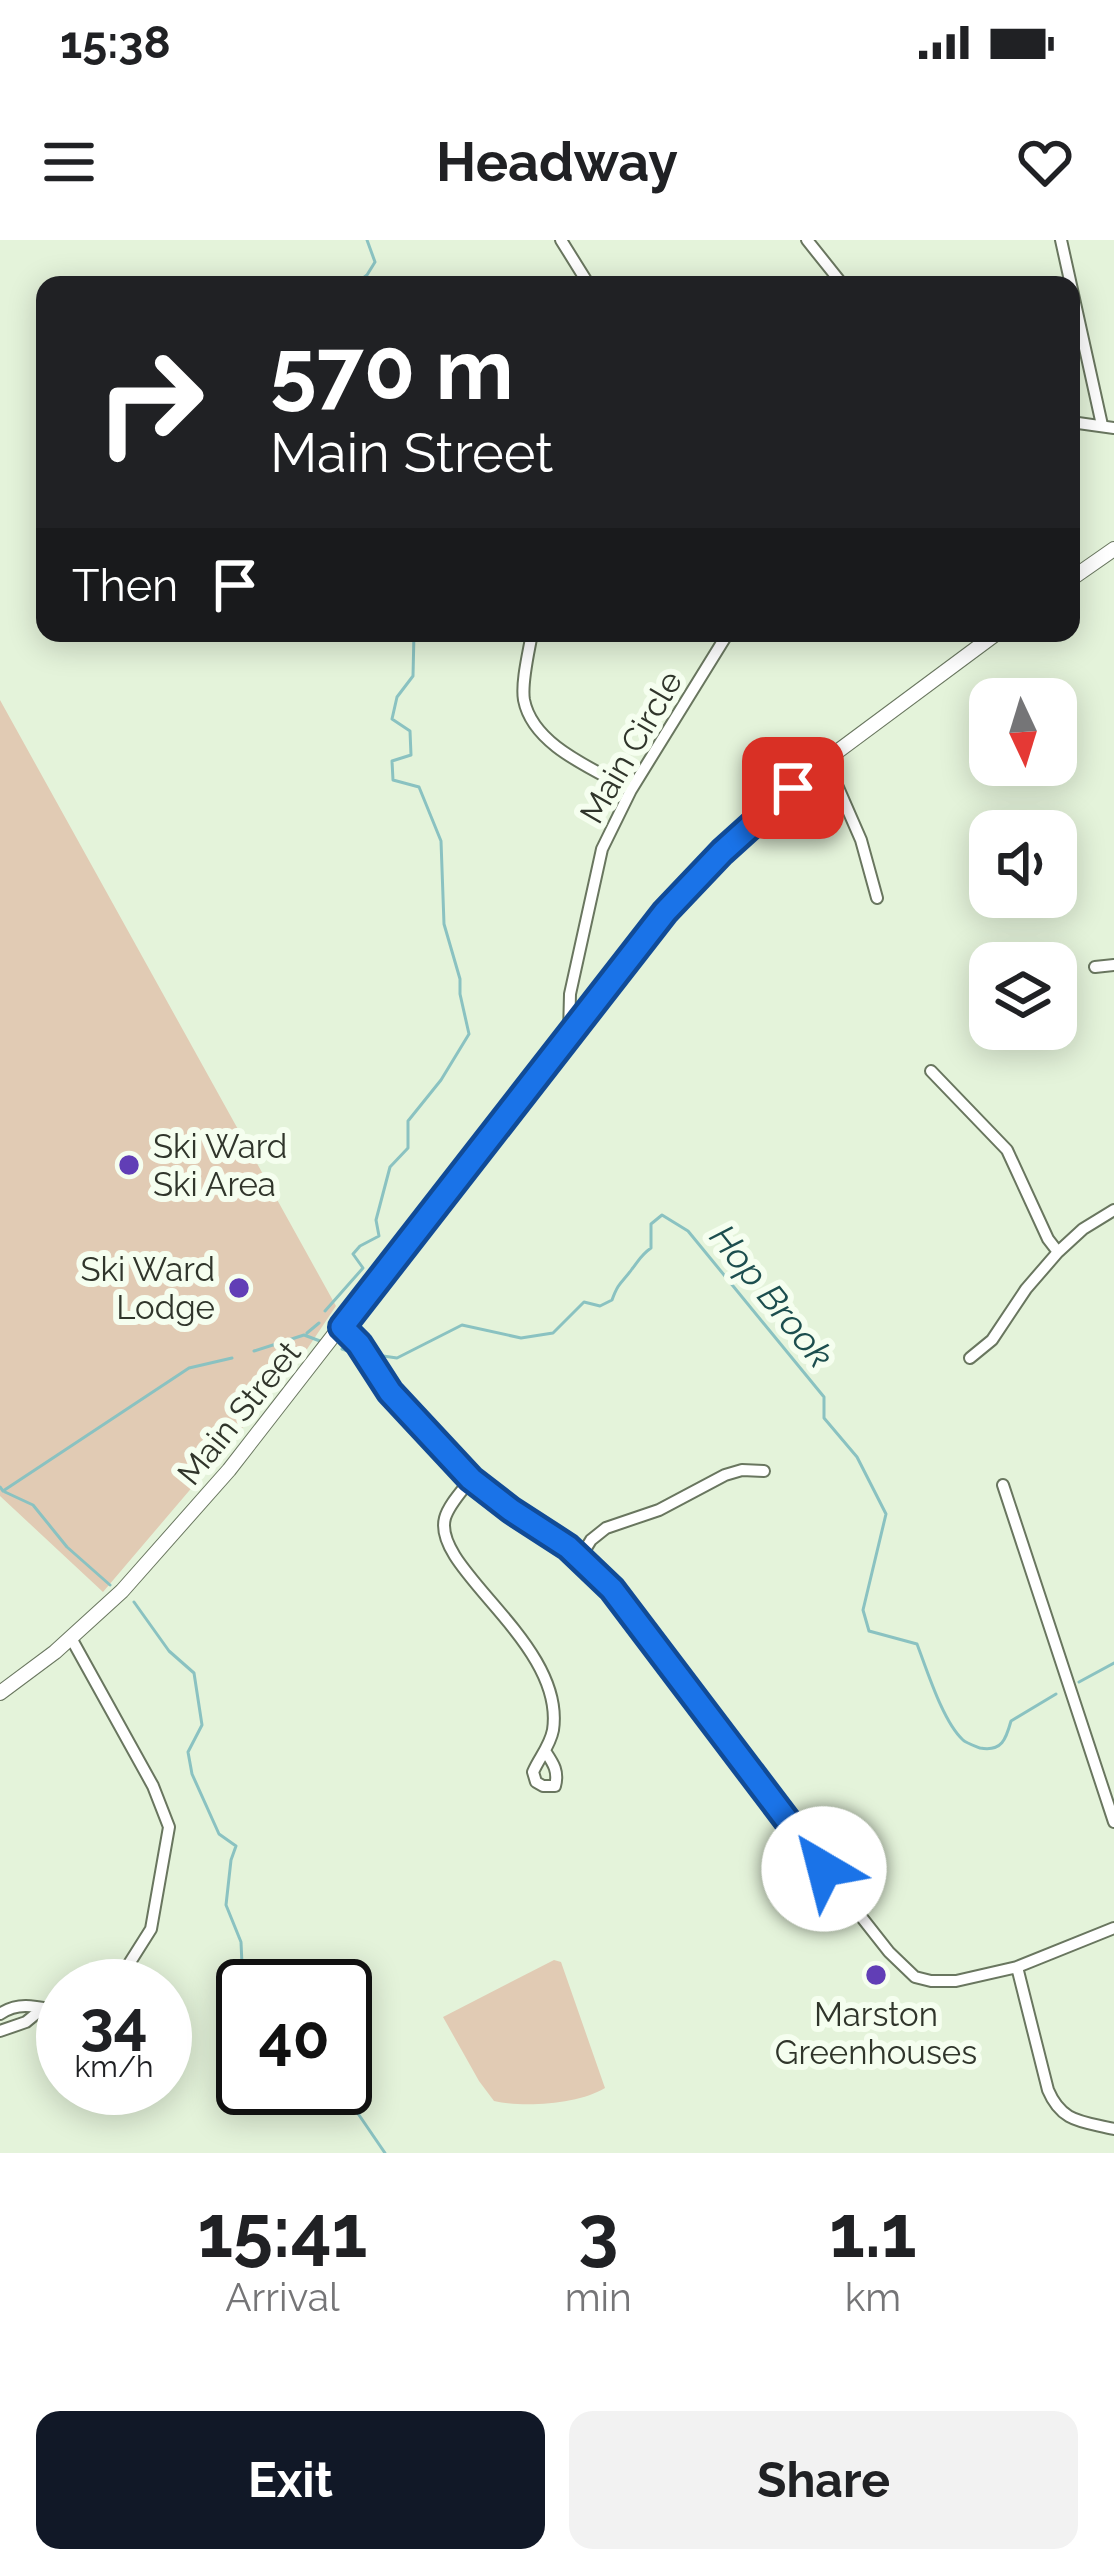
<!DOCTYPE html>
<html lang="en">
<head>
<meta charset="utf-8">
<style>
  :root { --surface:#fff; --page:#f2f2f2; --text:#202124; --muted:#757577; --accent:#111827 }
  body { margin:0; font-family:Raleway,sans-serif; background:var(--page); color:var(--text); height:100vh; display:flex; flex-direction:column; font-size:45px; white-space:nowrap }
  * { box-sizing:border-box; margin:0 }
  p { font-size:39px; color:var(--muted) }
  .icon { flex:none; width:66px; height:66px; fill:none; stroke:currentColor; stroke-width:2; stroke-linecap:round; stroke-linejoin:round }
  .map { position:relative; height:1913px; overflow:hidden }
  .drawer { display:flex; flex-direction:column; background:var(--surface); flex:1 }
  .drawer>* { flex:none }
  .hud { position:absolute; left:36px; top:36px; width:1044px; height:366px; border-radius:24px; box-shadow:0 6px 30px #0003; background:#202124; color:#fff; overflow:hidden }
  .needle { width:78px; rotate:176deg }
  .tools { position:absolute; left:969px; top:438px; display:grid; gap:24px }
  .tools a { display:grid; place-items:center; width:108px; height:108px; border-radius:24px; background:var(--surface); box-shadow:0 6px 30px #0003; font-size:60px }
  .speed { position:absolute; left:36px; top:1719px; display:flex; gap:24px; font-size:60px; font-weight:700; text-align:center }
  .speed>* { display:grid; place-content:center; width:156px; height:156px; border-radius:50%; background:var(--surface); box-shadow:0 6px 30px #0003; line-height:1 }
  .speed small { font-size:30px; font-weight:400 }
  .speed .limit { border:6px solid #111; border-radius:18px; background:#fff; color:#111 }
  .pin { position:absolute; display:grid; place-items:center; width:102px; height:102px; color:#fff; margin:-51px; border-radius:24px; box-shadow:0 6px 18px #0006 }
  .me { position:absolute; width:132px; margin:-66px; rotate:323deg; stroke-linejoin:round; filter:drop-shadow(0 0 9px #0008) }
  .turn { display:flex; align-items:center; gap:42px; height:252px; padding:0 36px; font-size:54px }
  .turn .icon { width:156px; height:156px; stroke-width:2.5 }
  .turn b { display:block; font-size:84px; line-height:102px }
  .then { display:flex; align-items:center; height:114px; padding:0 36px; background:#0003; gap:24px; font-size:45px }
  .eta { display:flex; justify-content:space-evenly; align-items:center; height:204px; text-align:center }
  .eta b { font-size:72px; font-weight:700; line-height:84px }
  .cta { display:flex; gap:24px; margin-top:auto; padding:24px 36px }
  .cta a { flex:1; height:138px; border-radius:24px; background:var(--accent); color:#fff; font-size:48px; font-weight:700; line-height:138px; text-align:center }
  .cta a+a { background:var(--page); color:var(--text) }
  .status { display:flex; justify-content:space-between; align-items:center; height:84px; padding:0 60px; background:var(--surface); direction:ltr }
  .status svg { height:33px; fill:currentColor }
  header { display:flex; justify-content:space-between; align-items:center; height:156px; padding:0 36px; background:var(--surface); font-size:54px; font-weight:700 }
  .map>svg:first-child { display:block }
  .green { fill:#e1cbb4 }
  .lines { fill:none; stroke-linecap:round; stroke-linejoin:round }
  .stream { stroke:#8ac2c1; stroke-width:3 }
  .minor-casing { stroke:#69765f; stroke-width:14 }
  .major-casing { stroke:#69765f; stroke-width:16 }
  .minor { stroke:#fff; stroke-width:10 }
  .major { stroke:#fff; stroke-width:14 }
  .route-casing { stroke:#114b97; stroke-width:30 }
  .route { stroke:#1a73e8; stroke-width:21 }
  .poi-dot { fill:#613eb6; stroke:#f5feef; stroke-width:4.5 }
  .labels { text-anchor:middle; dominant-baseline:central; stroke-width:12; stroke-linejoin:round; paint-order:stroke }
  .street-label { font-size:33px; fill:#30352b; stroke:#f5feef }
  .poi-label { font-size:33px; fill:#30352b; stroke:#f5feef; text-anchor:start }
  .water-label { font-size:36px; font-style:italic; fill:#1c4e4e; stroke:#f5feef }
</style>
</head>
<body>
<div class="status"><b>15:38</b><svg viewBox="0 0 49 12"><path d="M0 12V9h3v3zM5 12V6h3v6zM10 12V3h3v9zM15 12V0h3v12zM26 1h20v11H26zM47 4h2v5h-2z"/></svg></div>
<header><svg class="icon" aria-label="menu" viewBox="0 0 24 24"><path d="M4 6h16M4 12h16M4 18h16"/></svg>Headway<svg class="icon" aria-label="heart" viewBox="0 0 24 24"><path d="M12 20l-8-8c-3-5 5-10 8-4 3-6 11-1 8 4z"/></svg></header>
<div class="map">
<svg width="1114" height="1913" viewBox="0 0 1114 1913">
  <rect width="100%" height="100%" fill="#e4f3da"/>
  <path class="green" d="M 0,460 L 336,1066 L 297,1124 L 103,1352 L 0,1256 Z
    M 554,1720 L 561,1722 L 605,1848 C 579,1864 524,1868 494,1861 L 479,1841 L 443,1777 Z"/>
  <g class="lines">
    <path class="stream" d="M 354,45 L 367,35 L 375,22 L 367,0
      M 325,1071 L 363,1028 L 353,1014 L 360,1006 L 379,996 L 376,980 L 390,927 L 408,908 L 408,881 L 441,840 L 469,794 L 460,754 L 460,739 L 444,684 L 441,601 L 419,547 L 393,540 L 392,521 L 411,515 L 410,491 L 392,479 L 397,457 L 413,436 L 414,393
      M 307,1093 L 319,1083
      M 342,1109 L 354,1113
      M 254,1111 L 304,1095 L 320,1101
      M 376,1115 L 397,1118 L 462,1085 L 521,1098 L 553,1093 L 584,1062 L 600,1066 L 612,1060 C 619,1041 622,1043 632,1029 C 639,1020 641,1015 651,1008 L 651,984 L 662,975 L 688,991 L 824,1157 L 824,1178 L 857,1217 L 886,1274 L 863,1370 L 869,1391 L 917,1404 C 927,1430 943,1482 963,1500 C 966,1503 975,1506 980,1508 C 1002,1512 1006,1499 1011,1481 L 1056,1454
      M 0,1247 L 3,1251 L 189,1128 L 232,1118
      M 5,1252 L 33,1265 L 67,1307 L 110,1345
      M 134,1362 L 169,1411 L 194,1433 L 202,1485 L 188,1512 L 192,1534 L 219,1594 L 236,1606 L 231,1620 L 226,1665 L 241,1702 L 243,1747
      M 1079,1442 L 1114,1423
      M 332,1848 L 346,1856 L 385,1913"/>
    <defs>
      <path id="minor" d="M 561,0 L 589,45
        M 807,0 L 843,45
        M 1061,0 L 1102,185
        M 1071,182 L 1114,188
        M 532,393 C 529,411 521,442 524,460 C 533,506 594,529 631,550
        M 826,520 L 861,600 L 877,658
        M 1095,727 L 1114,725
        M 569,794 L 570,754 L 602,609 L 631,550 L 728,393
        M 931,831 L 1007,910 L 1048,999 L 1058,1012
        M 342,1087 L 359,1104 L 390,1152 L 471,1239 L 511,1270 L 568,1307 L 612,1349 L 852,1665 L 889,1712 L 915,1737 L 931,1741 L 956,1741 L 1017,1727 L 1114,1688
        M 970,1118 L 992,1100 L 1026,1049 L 1058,1012 L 1083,989 L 1114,970
        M 471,1239 C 463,1250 449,1264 445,1278 C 431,1329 566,1403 553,1490 C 550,1506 539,1518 533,1532 L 536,1542 L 543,1546 L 555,1546 C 559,1531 553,1523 545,1511
        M 1003,1245 L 1114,1582
        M 580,1318 L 591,1300 L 606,1288 L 659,1270 L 725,1235 L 742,1230 L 764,1231
        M 71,1398 L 153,1546 L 169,1587 L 151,1689 L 115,1746
        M 1017,1727 L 1048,1850 C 1062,1883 1082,1881 1114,1889
        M 0,1774 C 21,1760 40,1768 63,1772
        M 0,1791 L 26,1782 L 43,1768"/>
      <path id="major" d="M 1071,339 L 1114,309
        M 0,1453 L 55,1412 L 122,1351 L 229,1230 L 629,715 L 722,612 L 826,520 L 997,393"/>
    </defs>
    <use href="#minor" class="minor-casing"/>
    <use href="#major" class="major-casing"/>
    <use href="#minor" class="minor"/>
    <use href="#major" class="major"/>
  </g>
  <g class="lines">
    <defs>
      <path id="route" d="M 793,548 L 722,612 L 665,672 L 342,1087 L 359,1104 L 390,1152 L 471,1239 L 511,1270 L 568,1307 L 612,1349 L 824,1629"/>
    </defs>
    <use href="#route" class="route-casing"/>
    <use href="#route" class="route"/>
  </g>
  <g class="poi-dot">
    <circle cx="129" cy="925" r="12"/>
    <circle cx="239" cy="1048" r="12"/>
    <circle cx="876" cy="1735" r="12"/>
  </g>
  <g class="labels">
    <g class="street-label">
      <text transform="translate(631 507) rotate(-60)">Main Circle</text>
      <text transform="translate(239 1173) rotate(-51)">Main Street</text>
    </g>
    <g class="poi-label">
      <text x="153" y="906">Ski Ward<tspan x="153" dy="38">Ski Area</tspan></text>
      <text x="215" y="1029" text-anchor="end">Ski Ward<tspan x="215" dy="38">Lodge</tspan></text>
      <text x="876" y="1774" text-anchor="middle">Marston<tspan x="876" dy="38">Greenhouses</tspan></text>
    </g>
    <g class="water-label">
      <text transform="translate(772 1056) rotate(51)">Hop Brook</text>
    </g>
  </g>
</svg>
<div class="tools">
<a><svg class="needle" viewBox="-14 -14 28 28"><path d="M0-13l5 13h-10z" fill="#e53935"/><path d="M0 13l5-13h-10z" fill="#757577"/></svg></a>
<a><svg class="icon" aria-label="sound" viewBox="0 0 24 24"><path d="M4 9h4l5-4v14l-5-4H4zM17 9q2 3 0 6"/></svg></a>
<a><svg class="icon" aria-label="layers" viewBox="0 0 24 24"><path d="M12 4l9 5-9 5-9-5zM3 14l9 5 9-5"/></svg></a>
</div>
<div class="speed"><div>34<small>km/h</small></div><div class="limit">40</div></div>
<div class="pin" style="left:793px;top:548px;background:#d93025"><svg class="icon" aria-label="arrive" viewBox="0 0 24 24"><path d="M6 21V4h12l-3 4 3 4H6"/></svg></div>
<svg class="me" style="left:824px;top:1629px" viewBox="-20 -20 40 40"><circle r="19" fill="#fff"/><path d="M0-13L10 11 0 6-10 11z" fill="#1a73e8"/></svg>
<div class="hud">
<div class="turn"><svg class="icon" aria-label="right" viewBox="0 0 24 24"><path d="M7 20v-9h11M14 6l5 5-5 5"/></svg><div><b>570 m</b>Main Street</div></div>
<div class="then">Then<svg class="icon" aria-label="arrive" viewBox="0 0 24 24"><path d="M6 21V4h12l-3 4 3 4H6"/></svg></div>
</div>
</div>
<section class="drawer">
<div class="eta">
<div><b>15:41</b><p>Arrival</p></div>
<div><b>3</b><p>min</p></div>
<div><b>1.1</b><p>km</p></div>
</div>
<div class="cta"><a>Exit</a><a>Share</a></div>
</section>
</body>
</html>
